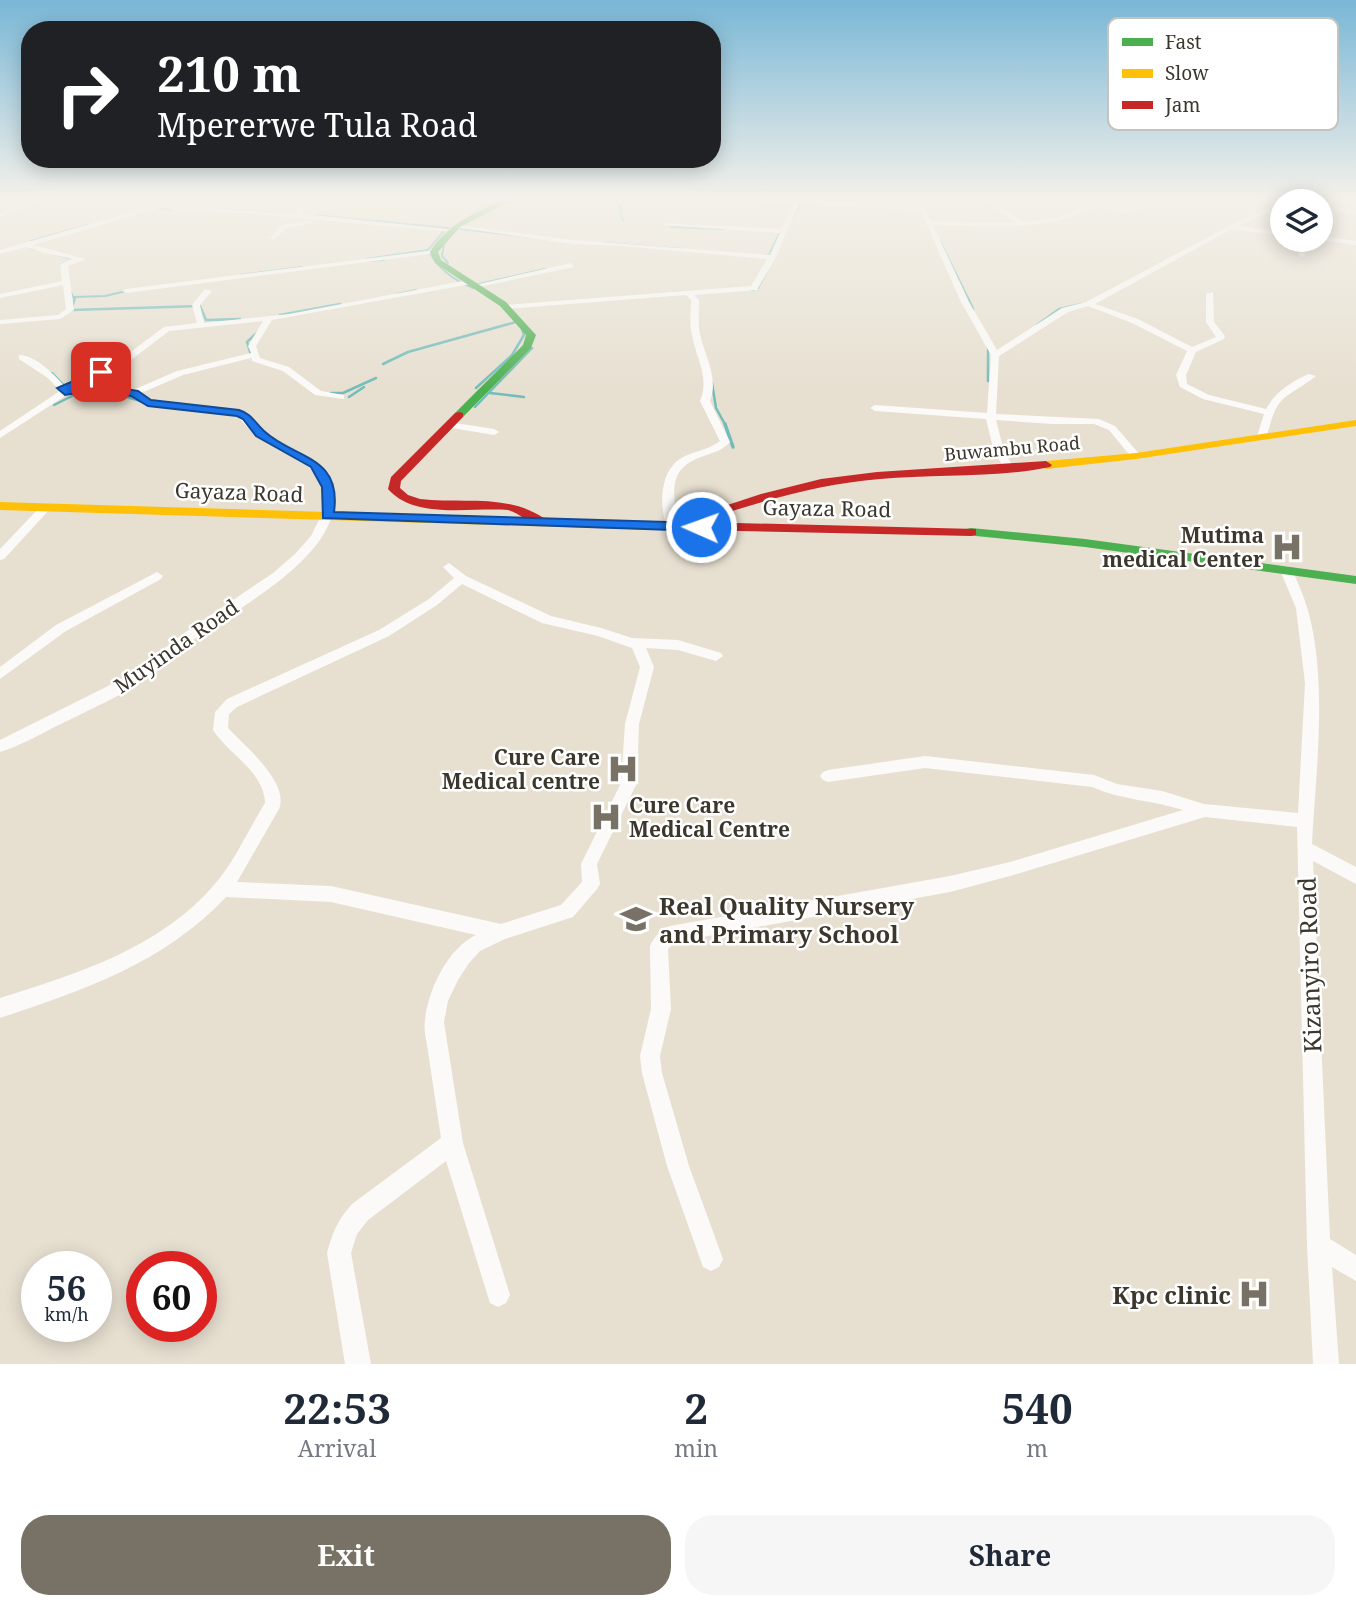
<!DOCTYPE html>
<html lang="en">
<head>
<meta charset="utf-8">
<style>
  :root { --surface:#fff; --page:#f6f6f7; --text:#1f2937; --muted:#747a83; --accent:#787266 }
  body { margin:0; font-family:"Noto Serif",serif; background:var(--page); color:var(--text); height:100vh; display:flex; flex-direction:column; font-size:26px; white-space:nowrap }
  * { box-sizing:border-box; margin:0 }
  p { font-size:23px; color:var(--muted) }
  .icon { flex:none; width:38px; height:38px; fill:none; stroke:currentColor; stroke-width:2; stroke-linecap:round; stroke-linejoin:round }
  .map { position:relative; height:1364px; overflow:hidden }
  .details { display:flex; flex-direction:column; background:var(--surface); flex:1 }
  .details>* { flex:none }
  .hud { position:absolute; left:21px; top:21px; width:700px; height:147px; border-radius:28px; box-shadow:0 4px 18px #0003; background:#202124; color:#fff; overflow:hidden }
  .buttons { position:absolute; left:1270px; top:189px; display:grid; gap:14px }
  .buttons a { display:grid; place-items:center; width:63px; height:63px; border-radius:50%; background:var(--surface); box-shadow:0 4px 18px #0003; font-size:35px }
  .speed { position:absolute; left:21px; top:1251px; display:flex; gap:14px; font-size:35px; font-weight:700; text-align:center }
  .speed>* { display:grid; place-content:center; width:91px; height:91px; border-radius:50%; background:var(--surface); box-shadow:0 4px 18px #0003; line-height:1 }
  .speed small { font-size:18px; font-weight:400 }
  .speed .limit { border:10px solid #d22; background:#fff; color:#111 }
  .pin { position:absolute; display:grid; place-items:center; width:60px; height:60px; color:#fff; margin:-30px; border-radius:14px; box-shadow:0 4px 10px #0006 }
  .me { position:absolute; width:77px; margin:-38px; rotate:272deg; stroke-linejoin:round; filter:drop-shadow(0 0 5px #0008) }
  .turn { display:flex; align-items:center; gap:24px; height:147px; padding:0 21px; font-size:32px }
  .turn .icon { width:91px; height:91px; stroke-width:2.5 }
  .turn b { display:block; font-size:49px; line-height:60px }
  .eta { display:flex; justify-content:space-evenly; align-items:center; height:119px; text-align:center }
  .eta b { font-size:42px; font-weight:700; line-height:49px }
  .primary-button { display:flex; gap:14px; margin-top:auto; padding:14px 21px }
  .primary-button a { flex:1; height:80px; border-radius:28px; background:var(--accent); color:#fff; font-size:28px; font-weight:700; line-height:80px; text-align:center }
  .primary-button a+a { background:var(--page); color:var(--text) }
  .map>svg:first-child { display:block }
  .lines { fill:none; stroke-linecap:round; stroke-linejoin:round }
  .stream-far2 { stroke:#73bcba; stroke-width:2 }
  .stream-far1 { stroke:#73bcba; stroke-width:2.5 }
  .stream { stroke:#73bcba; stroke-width:3.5 }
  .street { fill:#fbfaf8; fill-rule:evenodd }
  .fast { fill:#4caf50; fill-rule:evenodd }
  .slow { fill:#ffc107; fill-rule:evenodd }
  .jam { fill:#c62828; fill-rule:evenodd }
  .route { fill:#1a73e8; stroke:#114b97; stroke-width:2 }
  .labels { text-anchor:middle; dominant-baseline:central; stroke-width:5; stroke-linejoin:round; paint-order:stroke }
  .far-street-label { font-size:18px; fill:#3c372d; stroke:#fff }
  .street-label { font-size:21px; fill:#3c372d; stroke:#fff }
  .poi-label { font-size:21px; font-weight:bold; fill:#3c372d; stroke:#fff; text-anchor:end }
  .near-poi-label { font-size:24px; font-weight:bold; fill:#3c372d; stroke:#fff; text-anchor:start }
  .near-street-label { font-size:24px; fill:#3c372d; stroke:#fff }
  .key { fill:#fff; stroke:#c4c3c0; stroke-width:2 }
  .key-label { font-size:19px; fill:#3c372d }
</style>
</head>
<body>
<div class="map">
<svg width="1356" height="1364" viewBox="0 0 1356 1364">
  <rect width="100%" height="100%" fill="#e7e0d1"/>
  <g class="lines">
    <path class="stream-far2" d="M 110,199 L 124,201
      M 128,199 L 158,203
      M 616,199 L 623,221
      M 620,199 L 621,211
      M 705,199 L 756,201
      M 927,200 L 921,204 L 921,208 L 932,235
      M 931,202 L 951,199
      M 167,203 L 179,199
      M 509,203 L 519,199
      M 157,208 L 176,210
      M 223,209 L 277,213
      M 296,214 L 309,199
      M 314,215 L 449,228
      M 791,221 L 800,205 L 804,204
      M 671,227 L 723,229
      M 460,229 L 529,237
      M 444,231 L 428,250 C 438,269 453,280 473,288
      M 31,241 L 87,225
      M 940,241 L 969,300
      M 444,243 L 442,256 L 448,263
      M 604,243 L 683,249
      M 30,248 L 69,258
      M 765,256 L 769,255 L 780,232
      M 366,259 L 428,250
      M 359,261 L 384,260
      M 241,275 L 302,267
      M 479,284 L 545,269
      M 752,290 L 758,288 L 766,273
      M 71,292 L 74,300
      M 397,294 L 416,290
      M 73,297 L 105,296 L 126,291"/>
    <path class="stream-far1" d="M 75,298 L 71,310 L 200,306 L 206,320 L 240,319
      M 968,298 L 973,309
      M 280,315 L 340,304
      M 1037,325 L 1059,309 L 1082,304
      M 988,349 L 988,381
      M 252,358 L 247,342 L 259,331
      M 383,364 L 408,352 L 516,322
      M 52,373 L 70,392
      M 712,383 L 716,408 L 726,426
      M 476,388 L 512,355 L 524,335 L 522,329
      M 104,390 L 140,401
      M 331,393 L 343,393 L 376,378
      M 490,393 L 524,397
      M 349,397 L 364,387
      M 54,405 L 82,391
      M 475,407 L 532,348"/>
    <path class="stream" d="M 725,424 L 733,447"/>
    <path class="street" d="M 37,199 L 46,199 L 0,217 L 0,213 Z
      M 111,199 L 163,203 L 186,199 L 170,205 L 296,214 C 301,204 305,199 317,199 L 306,206 L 302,214 L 455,230 L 452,232 L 255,214 L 177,211 L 163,207 L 33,245 L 86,259 L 68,266 L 74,310 L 60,319 L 0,324 L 0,320 L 58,315 L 66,309 L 63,285 L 0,298 L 0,294 L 62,281 L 60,265 L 73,259 L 44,253 L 26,247 L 0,254 L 0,250 L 155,205 Z
      M 718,199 L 801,199 L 920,206 L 926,199 L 940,199 L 931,202 L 925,208 L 931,221 L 1016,223 L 982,199 L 989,199 L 1024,222 L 1057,218 L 1091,204 L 1076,199 L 1087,199 L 1123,209 L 1159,202 L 1159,204 L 1123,213 L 1097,206 C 1045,233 990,226 933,225 L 969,302 L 997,350 L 1062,308 L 1086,302 L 1229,226 L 1272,205 L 1242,199 L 1285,201 L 1283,204 L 1238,226 L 1283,232 L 1283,236 L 1232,229 L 1095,304 L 1138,319 L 1192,347 L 1216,337 L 1206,322 L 1206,294 L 1213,292 L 1214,322 L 1225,336 L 1224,339 L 1196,352 L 1186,375 L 1187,384 L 1209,395 L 1266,409 C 1276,391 1290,383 1308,374 L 1316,376 C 1284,401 1278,391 1267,436 L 1258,438 L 1257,436 L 1264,414 L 1203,399 L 1180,387 L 1176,375 L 1187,351 L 1132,323 L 1088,306 L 1068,312 L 999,356 L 996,414 L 1099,419 L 1115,426 L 1141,456 L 1136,459 L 1132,458 L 1109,430 L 1094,424 L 1052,424 L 996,420 L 1003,448 L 1014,469 L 1013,471 L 1005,471 L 993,448 L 986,419 L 875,411 L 870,408 L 875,405 L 987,413 L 991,355 L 961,302 L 920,210 L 799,204 L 776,257 L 757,290 L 694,295 L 699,300 C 699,312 698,323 700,334 C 705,357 719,378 710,401 L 730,442 C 722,451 712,453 701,457 C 665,470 675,495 677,526 L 671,529 L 667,528 C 659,506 659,470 683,457 C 695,451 708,450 720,441 L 700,401 C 710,378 696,358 692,335 C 689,323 691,312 691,300 L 686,295 L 505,309 L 501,307 L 505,305 L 751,286 L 767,259 L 623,246 L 573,244 L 453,227 L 456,225 L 573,240 L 770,255 L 780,233 L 663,225 L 666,223 L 781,229 L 793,204 Z
      M 1321,205 L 1356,210 L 1356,214 L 1321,209 Z
      M 311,220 L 313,223 L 286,228 L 275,239 L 270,238 L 282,225 Z
      M 1321,236 L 1356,241 L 1356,245 L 1320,240 Z
      M 1298,240 L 1304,240 L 1305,257 L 1299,256 Z
      M 435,250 L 437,253 L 126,293 L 122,291 L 126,289 Z
      M 571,263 L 574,267 L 474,288 L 470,286 Z
      M 468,280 L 472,282 L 471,284 L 272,320 L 256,346 L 260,358 L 289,367 L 321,391 L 344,395 L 344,399 L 315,395 L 283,371 L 252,361 L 251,358 L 183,375 L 141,393 L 151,400 L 239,410 C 254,415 261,432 275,440 C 298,454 332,462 334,495 C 339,555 243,605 200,635 C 181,648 166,665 147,678 C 121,696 91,709 63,723 C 42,733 22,745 0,752 L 0,740 L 128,676 L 187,631 L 273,573 L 295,554 L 311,536 L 321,516 L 324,495 L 321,482 L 309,467 L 257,437 L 237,416 L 148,406 L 131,395 L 94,390 L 68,394 L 0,438 L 0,431 L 60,391 L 48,378 L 19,359 L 19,355 C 36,355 56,376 67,389 L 94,384 L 133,390 L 177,371 L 251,353 L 248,346 L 263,321 L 169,331 L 123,366 L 76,386 L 70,386 L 70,382 L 117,362 L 164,327 L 197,323 L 192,305 L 205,289 L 212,291 L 200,305 L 204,323 L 289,314 Z
      M 449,422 L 494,429 L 499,432 L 494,435 L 446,427 L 444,425 Z
      M 46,504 L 50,505 L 50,509 L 4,559 L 0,560 L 0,549 L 42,505 Z
      M 449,563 L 466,576 L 551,616 L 601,628 L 632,638 L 678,640 L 721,653 L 723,656 L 716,661 L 678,650 L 646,648 L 654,667 L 639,724 L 637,783 L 597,864 L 600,884 L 597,889 L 573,917 L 505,939 L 480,951 L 469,963 L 458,980 L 448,1001 L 444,1022 L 463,1143 L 510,1295 L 506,1303 L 498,1307 L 490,1303 L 446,1161 L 368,1220 L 357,1234 L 351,1253 L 371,1364 L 345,1364 L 327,1253 C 332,1234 338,1219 352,1204 L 441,1138 C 437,1111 433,1085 429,1058 C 428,1046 423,1032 425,1020 C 428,990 448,948 476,935 L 331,902 L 226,897 C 164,963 84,990 0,1018 L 0,998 C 77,974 160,948 214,885 C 235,861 248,830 265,803 C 264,771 228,754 213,730 L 215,712 L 227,699 L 379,630 L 429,599 L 454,578 L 443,567 ZM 462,584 L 542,623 L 598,636 L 632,648 L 640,667 L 625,724 L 621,783 L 581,864 L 582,882 L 561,905 L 501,924 L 331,886 L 237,882 L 279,809 C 290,783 244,745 228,728 L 229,714 L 237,707 L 389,636 L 437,605 Z
      M 1286,566 C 1294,569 1296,580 1300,588 C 1331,660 1316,766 1312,844 L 1356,867 L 1356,884 L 1313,861 L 1330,1239 L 1356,1255 L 1356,1281 L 1332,1267 L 1339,1364 L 1313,1364 L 1307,1245 L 1297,827 L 1205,817 L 1010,876 L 950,892 L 675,942 L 668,949 L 671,1009 L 660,1056 L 662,1073 L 689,1166 L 723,1259 L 719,1267 L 711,1271 L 703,1267 L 667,1166 L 642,1073 L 640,1056 L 651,1009 L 650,946 C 654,937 661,929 670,926 L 950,876 L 1010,862 L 1183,810 C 1152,800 1121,800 1092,787 L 925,768 L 828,782 L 823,780 L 820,776 L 823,772 L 828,770 L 925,756 L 1094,775 L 1117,784 L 1162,791 L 1204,804 L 1298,813 L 1305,683 L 1296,608 L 1280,570 Z
      M 157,572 L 163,576 L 161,579 L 66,631 L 0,679 L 0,667 L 56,625 Z"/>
    <path class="fast" d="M 506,199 L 515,199 L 460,227 L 438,252 L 441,260 L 506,302 L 536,335 L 531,348 L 463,417 L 455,417 L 455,413 L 523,345 L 526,335 L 500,306 L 435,263 L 430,252 C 448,223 476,212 506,199 Z
      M 971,528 L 1085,539 L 1356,576 L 1356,584 L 1085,547 L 966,535 L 966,529 Z"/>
    <path class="slow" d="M 1356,420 L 1356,426 L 1136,459 L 1046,469 L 1040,465 L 1046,461 L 1136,453 Z
      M 0,502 L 595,520 L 601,524 L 595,528 L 0,510 Z"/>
    <path class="jam" d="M 459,412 L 463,413 L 463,417 L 401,481 L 400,488 L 408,495 L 420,499 C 463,504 508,493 545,519 L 545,525 C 532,527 520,513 508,510 C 471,507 415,520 388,489 L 391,477 L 455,413 Z
      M 1046,461 L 1052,465 L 1050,467 C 999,478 933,474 880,479 C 817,484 758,502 699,522 L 976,529 L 976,535 L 971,536 L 595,528 L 589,524 L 595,520 L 676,522 L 761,494 L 821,479 L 877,472 Z"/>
  </g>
  <linearGradient id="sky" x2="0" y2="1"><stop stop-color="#79b7d6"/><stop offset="0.51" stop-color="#f4f1ea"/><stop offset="1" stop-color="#f4f1ea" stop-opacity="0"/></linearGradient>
  <rect width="1356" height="390" fill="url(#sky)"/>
  <path class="route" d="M 101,369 L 106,372 L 104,374 L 72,388 L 94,384 L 138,391 L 151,400 L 239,410 C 252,414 254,422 264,431 C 294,459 342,455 334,512 L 701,523 L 708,527 L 701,531 L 323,518 L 322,487 L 311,467 L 256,436 L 243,419 L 237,416 L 148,406 L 131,396 L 94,390 L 65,395 L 57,388 Z"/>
  <defs>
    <symbol id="hospital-bare" viewBox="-9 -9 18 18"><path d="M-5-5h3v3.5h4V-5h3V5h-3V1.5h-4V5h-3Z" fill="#787266" stroke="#fff" stroke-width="2.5" paint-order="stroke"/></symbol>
    <symbol id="school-bare" viewBox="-9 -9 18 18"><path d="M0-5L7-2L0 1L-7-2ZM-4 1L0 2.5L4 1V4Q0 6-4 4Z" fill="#787266" stroke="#fff" stroke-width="2.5" paint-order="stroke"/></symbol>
  </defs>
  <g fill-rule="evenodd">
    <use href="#hospital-bare" x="1265" y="525" width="44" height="44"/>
    <use href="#hospital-bare" x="601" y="747" width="44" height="44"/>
    <use href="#hospital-bare" x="584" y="795" width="44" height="44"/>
    <use href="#school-bare" x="614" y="897" width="44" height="44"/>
    <use href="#hospital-bare" x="1232" y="1272" width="44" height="44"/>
  </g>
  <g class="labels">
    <g class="far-street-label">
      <text transform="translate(1012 448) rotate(-5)">Buwambu Road</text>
    </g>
    <g class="street-label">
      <text transform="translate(239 492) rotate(2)">Gayaza Road</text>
      <text transform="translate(827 508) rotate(1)">Gayaza Road</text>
      <text transform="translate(176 646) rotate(-35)">Muyinda Road</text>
    </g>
    <g class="poi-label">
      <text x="1264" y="535">Mutima<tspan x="1264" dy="24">medical Center</tspan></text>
      <text x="600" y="757">Cure Care<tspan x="600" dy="24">Medical centre</tspan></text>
      <text x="629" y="805" text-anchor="start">Cure Care<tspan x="629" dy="24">Medical Centre</tspan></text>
    </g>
    <g class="near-poi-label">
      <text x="659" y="905">Real Quality Nursery<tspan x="659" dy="28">and Primary School</tspan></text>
      <text x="1231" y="1294" text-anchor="end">Kpc clinic</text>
    </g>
    <g class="near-street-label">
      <text transform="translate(1309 965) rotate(-92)">Kizanyiro Road</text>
    </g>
  </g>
  <rect x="1108" y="18" width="230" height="112" rx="10" class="key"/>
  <rect x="1122" y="38" width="31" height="8" fill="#4caf50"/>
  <rect x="1122" y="69" width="31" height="9" fill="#ffc107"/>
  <rect x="1122" y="101" width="31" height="8" fill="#c62828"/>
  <g class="key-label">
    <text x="1165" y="49">Fast</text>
    <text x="1165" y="80">Slow</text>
    <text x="1165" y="112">Jam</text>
  </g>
</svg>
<div class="buttons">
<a><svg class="icon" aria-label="layers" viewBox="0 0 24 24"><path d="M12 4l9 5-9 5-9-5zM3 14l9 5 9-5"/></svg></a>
</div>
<div class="speed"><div>56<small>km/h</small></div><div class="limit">60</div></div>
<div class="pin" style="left:101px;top:372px;background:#d93025"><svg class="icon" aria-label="arrive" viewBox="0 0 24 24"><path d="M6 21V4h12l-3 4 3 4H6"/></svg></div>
<svg class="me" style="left:701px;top:527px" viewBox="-20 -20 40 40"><circle r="17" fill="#1a73e8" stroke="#fff" stroke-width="3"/><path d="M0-11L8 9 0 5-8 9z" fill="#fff"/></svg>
<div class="hud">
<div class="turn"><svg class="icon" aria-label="right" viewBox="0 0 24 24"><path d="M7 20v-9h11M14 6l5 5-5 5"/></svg><div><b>210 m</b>Mpererwe Tula Road</div></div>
</div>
</div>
<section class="details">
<div class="eta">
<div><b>22:53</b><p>Arrival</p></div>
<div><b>2</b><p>min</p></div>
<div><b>540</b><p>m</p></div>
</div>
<div class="primary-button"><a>Exit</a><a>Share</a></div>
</section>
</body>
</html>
